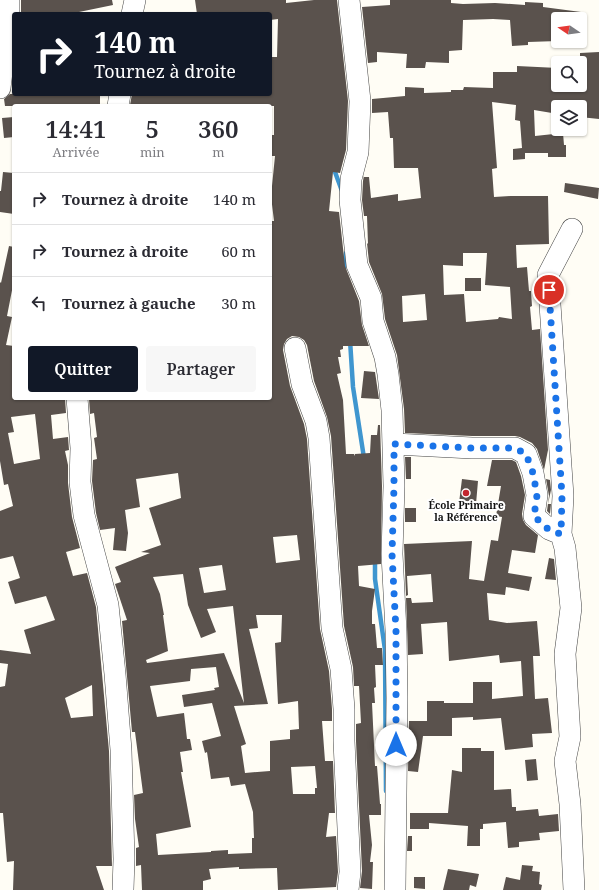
<!DOCTYPE html>
<html lang="fr">
<head>
<meta charset="utf-8">
<style>
  :root { --surface:#fff; --page:#f7f7f7; --text:#2b2b33; --muted:#7c7c81; --line:#e1e1e2; --accent:#111827 }
  body { margin:0; font-family:"Noto Serif",serif; background:var(--page); color:var(--text); height:100vh; display:flex; flex-direction:column; font-size:15px; white-space:nowrap }
  * { box-sizing:border-box; margin:0 }
  p { font-size:13px; color:var(--muted) }
  .icon { flex:none; width:22px; height:22px; fill:none; stroke:currentColor; stroke-width:2; stroke-linecap:round; stroke-linejoin:round }
  .map { position:relative; flex:1; overflow:hidden }
  .side { position:absolute; left:12px; top:104px; width:260px; height:296px; display:flex; flex-direction:column; background:var(--surface); border-radius:4px; box-shadow:0 1px 3px #0004 }
  .side>* { flex:none }
  .banner { position:absolute; left:12px; top:12px; width:260px; height:84px; border-radius:4px; box-shadow:0 1px 3px #0004; background:#111827; color:#fff; overflow:hidden }
  .needle { width:26px; rotate:283deg }
  .tools { position:absolute; left:551px; top:12px; display:grid; gap:8px }
  .tools a { display:grid; place-items:center; width:36px; height:36px; border-radius:4px; background:var(--surface); box-shadow:0 1px 3px #0004; font-size:20px }
  .pin { position:absolute; display:grid; place-items:center; width:34px; height:34px; color:#fff; margin:-17px; border:2px solid #fff; border-radius:50%; box-shadow:0 1px 4px #0007 }
  .me { position:absolute; width:44px; margin:-22px; rotate:0deg; stroke-linejoin:round; filter:drop-shadow(0 0 3px #0008) }
  .turn { display:flex; align-items:center; gap:14px; height:84px; padding:0 16px; font-size:18px }
  .turn .icon { width:52px; height:52px; stroke-width:2.5 }
  .turn b { display:block; font-size:28px; line-height:34px }
  .eta { display:flex; justify-content:space-evenly; align-items:center; height:68px; text-align:center }
  .eta b { font-size:24px; font-weight:600; line-height:28px }
  .button { display:flex; gap:8px; margin-top:auto; padding:8px 16px }
  .button a { flex:1; height:46px; border-radius:4px; background:var(--accent); color:#fff; font-size:16px; font-weight:600; line-height:46px; text-align:center }
  .button a+a { background:var(--page); color:var(--text) }
  ul { padding:0; list-style:none }
  li { display:flex; align-items:center; gap:12px; height:52px; padding:0 16px; border-top:1px solid var(--line) }
  li div { flex:1 }
  li b { display:block; font-size:15px }
  li em { font-style:normal }
  .map>svg:first-child { display:block }
  .lines { fill:none; stroke-linecap:round; stroke-linejoin:round }
  .stream { stroke:#3f96cf; stroke-width:4.5 }
  .building { fill:#5a524d; fill-rule:evenodd }
  .minor-casing { stroke:#444; stroke-width:22 }
  .minor { stroke:#fff; stroke-width:21 }
  .route { stroke:#1a73e8; stroke-width:7; stroke-dasharray:0 12.6 }
  .poi-dot { fill:#c4262e; stroke:#fff; stroke-width:1.5 }
  .labels { text-anchor:middle; dominant-baseline:central; stroke-width:4; stroke-linejoin:round; paint-order:stroke }
  .poi-label { font-size:10px; font-weight:bold; fill:#111; stroke:#fff }
</style>
</head>
<body>
<div class="map">
<svg width="599" height="890" viewBox="0 0 599 890">
  <rect width="100%" height="100%" fill="#fffdf5"/>
  <g class="lines">
    <path class="stream" d="M 336,168 L 335,172 L 342,191
      M 344,269 L 346,253
      M 350,340 L 353,387 L 364,458
      M 375,559 L 375,579 L 385,650 L 386,791"/>
  </g>
  <path class="building" d="M 21,0 L 112,0 L 113,5 L 79,12 L 79,14 L 56,14 L 56,12 L 21,13 Z
    M 195,0 L 286,0 L 286,3 L 314,0 L 337,0 L 348,101 L 346,150 L 340,173 L 333,172 L 329,211 L 339,212 L 345,266 L 359,301 L 362,325 L 369,346 L 343,346 L 343,349 L 340,350 L 341,357 L 338,357 L 341,373 L 337,374 L 343,400 L 346,454 L 354,454 L 355,456 L 355,454 L 370,453 L 371,435 L 377,435 L 378,425 L 380,425 L 382,486 L 381,564 L 358,566 L 359,586 L 375,589 L 372,611 L 372,624 L 375,624 L 377,648 L 382,648 L 383,665 L 375,665 L 376,687 L 374,688 L 375,703 L 372,703 L 375,766 L 377,766 L 380,804 L 381,804 L 381,815 L 369,815 L 372,845 L 370,862 L 373,862 L 372,889 L 360,888 L 362,871 L 356,741 L 356,724 L 361,723 L 359,686 L 354,686 L 353,667 L 344,626 L 331,436 L 327,417 L 314,381 L 307,345 L 304,340 L 299,337 L 292,336 L 287,339 L 284,344 L 283,350 L 290,386 L 304,424 L 307,439 L 320,629 L 329,671 L 332,709 L 332,721 L 322,721 L 325,761 L 333,761 L 335,813 L 329,813 L 326,837 L 336,836 L 338,872 L 336,887 L 278,890 L 277,868 L 239,869 L 239,867 L 209,869 L 211,879 L 203,881 L 203,890 L 142,890 L 141,865 L 136,866 L 136,848 L 139,847 L 135,819 L 134,795 L 143,793 L 135,732 L 132,732 L 122,621 L 127,620 L 115,584 L 121,582 L 115,567 L 150,553 L 141,552 L 161,545 L 149,508 L 181,498 L 178,473 L 136,479 L 140,507 L 125,510 L 128,533 L 126,551 L 113,550 L 115,528 L 100,530 L 96,513 L 92,481 L 93,460 L 97,459 L 94,438 L 97,437 L 94,413 L 90,414 L 89,399 L 270,398 L 270,221 L 274,221 L 271,196 L 275,156 L 271,156 L 271,135 L 274,135 L 274,106 L 135,106 L 130,105 L 132,94 L 270,94 L 270,57 L 277,57 L 278,19 L 270,20 L 270,14 L 197,14 ZM 297,535 L 300,560 L 276,563 L 273,537 ZM 222,565 L 226,590 L 204,593 L 199,568 ZM 183,574 L 188,605 L 201,638 L 216,632 L 207,609 L 233,606 L 244,703 L 224,653 L 147,663 L 146,660 L 168,651 L 163,615 L 164,615 L 160,594 L 153,577 ZM 256,615 L 282,615 L 281,642 L 275,643 L 278,704 L 298,701 L 299,729 L 290,730 L 290,739 L 270,741 L 270,771 L 245,773 L 241,746 L 246,744 L 234,706 L 268,704 L 249,629 L 258,628 ZM 216,667 L 219,687 L 214,688 L 215,690 L 182,695 L 184,707 L 212,703 L 221,736 L 202,741 L 205,753 L 207,752 L 211,779 L 229,777 L 231,786 L 245,784 L 253,812 L 254,838 L 252,838 L 252,853 L 228,854 L 228,850 L 211,851 L 211,852 L 158,855 L 156,834 L 191,827 L 181,772 L 183,772 L 180,752 L 192,750 L 190,739 L 187,739 L 184,713 L 157,717 L 150,686 L 190,681 L 191,669 ZM 315,766 L 317,788 L 315,788 L 315,794 L 293,794 L 291,767 Z
    M 390,0 L 451,0 L 451,3 L 463,4 L 495,3 L 525,5 L 525,2 L 543,3 L 543,7 L 581,12 L 580,19 L 558,19 L 558,41 L 528,42 L 528,45 L 512,46 L 510,20 L 493,19 L 463,20 L 462,50 L 449,51 L 449,63 L 426,62 L 425,68 L 406,68 L 407,54 L 377,52 L 377,62 L 368,63 L 362,7 L 390,5 Z
    M 599,52 L 599,119 L 580,117 L 580,107 L 558,107 L 558,114 L 534,110 L 535,136 L 563,133 L 564,145 L 566,145 L 566,157 L 548,157 L 548,153 L 525,153 L 525,159 L 513,160 L 513,149 L 522,148 L 520,121 L 515,120 L 516,105 L 492,102 L 497,168 L 492,169 L 494,197 L 510,196 L 548,196 L 549,244 L 516,245 L 517,268 L 527,267 L 529,291 L 531,291 L 532,306 L 530,307 L 532,330 L 540,329 L 548,450 L 544,470 L 537,449 L 532,443 L 520,437 L 515,436 L 472,436 L 405,433 L 404,409 L 397,355 L 385,319 L 382,294 L 369,262 L 367,243 L 368,244 L 367,216 L 364,216 L 362,200 L 363,181 L 364,175 L 364,177 L 369,177 L 371,198 L 398,194 L 398,201 L 421,198 L 418,168 L 394,168 L 393,138 L 390,138 L 388,112 L 372,113 L 372,99 L 405,96 L 405,87 L 424,88 L 424,93 L 451,92 L 451,90 L 463,90 L 464,87 L 493,88 L 493,72 L 517,72 L 517,66 L 558,68 L 558,85 L 580,85 L 580,53 ZM 463,253 L 487,253 L 485,285 L 510,287 L 512,319 L 499,317 L 498,319 L 466,322 L 464,294 L 444,295 L 443,265 L 463,266 ZM 425,294 L 427,320 L 403,322 L 402,296 Z
    M 10,94 L 100,94 L 100,106 L 5,106 L 4,99 Z
    M 14,117 L 14,137 L 4,138 L 2,118 Z
    M 3,172 L 14,173 L 14,214 L 0,212 L 0,191 L 1,191 Z
    M 565,183 L 599,188 L 598,199 L 564,192 Z
    M 9,246 L 14,247 L 14,280 L 7,316 L 12,317 L 6,345 L 14,346 L 14,400 L 30,398 L 65,398 L 66,413 L 51,415 L 53,439 L 68,437 L 69,450 L 65,451 L 68,465 L 68,483 L 72,517 L 80,548 L 66,552 L 73,576 L 87,573 L 96,607 L 109,751 L 112,866 L 96,866 L 104,890 L 13,890 L 14,861 L 7,862 L 3,813 L 0,813 L 0,687 L 5,686 L 8,664 L 0,663 L 0,650 L 31,654 L 24,630 L 55,620 L 46,596 L 15,604 L 8,582 L 20,578 L 13,556 L 0,559 L 0,511 L 13,506 L 8,484 L 4,485 L 0,461 L 0,282 L 1,283 ZM 35,414 L 40,459 L 14,464 L 8,433 L 14,432 L 11,417 ZM 92,685 L 93,716 L 71,718 L 65,698 Z
    M 465,278 L 481,278 L 481,291 L 465,291 Z
    M 364,371 L 375,372 L 379,399 L 361,398 Z
    M 405,457 L 411,457 L 411,479 L 406,479 Z
    M 492,460 L 512,460 L 516,462 L 521,476 L 525,495 L 522,514 L 523,520 L 526,525 L 538,535 L 535,553 L 512,550 L 508,573 L 532,577 L 529,591 L 506,587 L 505,595 L 487,593 L 489,620 L 507,623 L 537,621 L 540,656 L 533,656 L 535,699 L 548,698 L 552,733 L 532,734 L 533,747 L 505,750 L 501,718 L 473,720 L 473,717 L 452,718 L 452,736 L 423,736 L 418,772 L 408,771 L 409,721 L 427,721 L 427,701 L 444,701 L 444,703 L 473,703 L 473,682 L 492,682 L 492,699 L 523,696 L 521,661 L 500,663 L 499,655 L 449,661 L 447,622 L 421,624 L 423,654 L 408,655 L 406,598 L 411,598 L 412,603 L 433,602 L 431,574 L 407,576 L 408,595 L 406,596 L 404,544 L 472,541 L 469,579 L 484,581 L 491,540 L 498,541 L 502,517 L 496,516 L 501,486 L 487,486 Z
    M 462,479 L 478,481 L 476,504 L 459,503 Z
    M 546,479 L 550,480 L 551,490 L 548,504 L 551,504 L 550,514 L 547,511 L 549,496 Z
    M 405,508 L 416,508 L 416,522 L 405,522 Z
    M 549,558 L 554,559 L 556,580 L 545,579 Z
    M 462,748 L 481,748 L 481,751 L 494,751 L 494,790 L 511,789 L 512,807 L 516,807 L 516,811 L 538,809 L 539,816 L 558,814 L 559,831 L 539,833 L 540,840 L 519,842 L 519,847 L 508,848 L 506,822 L 483,824 L 483,829 L 480,829 L 480,846 L 467,846 L 468,826 L 429,823 L 429,829 L 410,829 L 410,813 L 448,813 L 452,770 L 462,772 Z
    M 536,759 L 538,780 L 527,781 L 525,760 Z
    M 408,836 L 412,836 L 412,851 L 407,851 Z
    M 522,865 L 533,866 L 532,871 L 540,872 L 539,884 L 542,885 L 541,890 L 503,890 L 506,877 L 520,880 Z
    M 448,869 L 479,874 L 476,887 L 470,885 L 469,890 L 443,890 Z
    M 414,877 L 425,877 L 425,889 L 414,888 Z"/>
  <g class="lines">
    <defs>
      <path id="minor" d="M 349,0 L 360,101 L 358,152 L 351,179 L 350,200 L 357,265 L 371,298 L 373,321 L 385,357 L 388,374 L 392,410 L 394,486 L 392,554 L 396,631 L 397,698 L 395,890
        M 132,14 L 135,0
        M 0,88 L 9,17 L 9,0
        M 118,106 L 120,94
        M 572,229 L 548,275 L 563,496 L 561,534 L 565,548 L 571,608 L 565,654 L 570,737 L 565,761 L 570,804 L 574,890
        M 295,348 L 302,384 L 316,421 L 319,438 L 332,628 L 341,669 L 344,709 L 344,741 L 350,872 L 348,890
        M 77,398 L 81,448 L 80,482 L 84,515 L 108,605 L 115,674 L 121,750 L 124,859 L 123,890
        M 394,444 L 472,448 L 515,448 L 526,454 L 533,473 L 537,495 L 534,516 L 549,529 L 561,534"/>
    </defs>
    <use href="#minor" class="minor-casing"/>
    <use href="#minor" class="minor"/>
  </g>
  <g class="lines">
    <path class="route" d="M 396,745 L 396,631 L 392,554 L 394,486 L 394,444 L 472,448 L 515,448 L 526,454 L 533,473 L 537,495 L 534,516 L 549,530 L 561,534 L 562,496 L 549,290"/>
  </g>
  <circle class="poi-dot" cx="466" cy="493" r="4"/>
  <g class="labels">
    <g class="poi-label">
      <text x="466" y="505">École Primaire<tspan x="466" dy="12">la Référence</tspan></text>
    </g>
  </g>
</svg>
<div class="tools">
<a><svg class="needle" viewBox="-14 -14 28 28"><path d="M0-13l5 13h-10z" fill="#e53935"/><path d="M0 13l5-13h-10z" fill="#7c7c81"/></svg></a>
<a><svg class="icon" aria-label="search" viewBox="0 0 24 24"><circle cx="10" cy="10" r="6"/><path d="M15 15l6 6"/></svg></a>
<a><svg class="icon" aria-label="layers" viewBox="0 0 24 24"><path d="M12 4l9 5-9 5-9-5zM3 14l9 5 9-5"/></svg></a>
</div>
<div class="pin" style="left:549px;top:290px;background:#d93025"><svg class="icon" aria-label="arrive" viewBox="0 0 24 24"><path d="M6 21V4h12l-3 4 3 4H6"/></svg></div>
<svg class="me" style="left:396px;top:745px" viewBox="-20 -20 40 40"><circle r="19" fill="#fff"/><path d="M0-13L10 11 0 6-10 11z" fill="#1a73e8"/></svg>
<div class="banner">
<div class="turn"><svg class="icon" aria-label="right" viewBox="0 0 24 24"><path d="M7 20v-9h11M14 6l5 5-5 5"/></svg><div><b>140 m</b>Tournez à droite</div></div>
</div>
<section class="side">
<div class="eta">
<div><b>14:41</b><p>Arrivée</p></div>
<div><b>5</b><p>min</p></div>
<div><b>360</b><p>m</p></div>
</div>
<ul>
<li><svg class="icon" aria-label="right" viewBox="0 0 24 24"><path d="M7 20v-9h11M14 6l5 5-5 5"/></svg><div><b>Tournez à droite</b></div><em>140 m</em></li>
<li><svg class="icon" aria-label="right" viewBox="0 0 24 24"><path d="M7 20v-9h11M14 6l5 5-5 5"/></svg><div><b>Tournez à droite</b></div><em>60 m</em></li>
<li><svg class="icon" aria-label="left" viewBox="0 0 24 24"><path d="M17 20v-9H6M10 6l-5 5 5 5"/></svg><div><b>Tournez à gauche</b></div><em>30 m</em></li>
</ul>
<div class="button"><a>Quitter</a><a>Partager</a></div>
</section>
</div>
</body>
</html>
